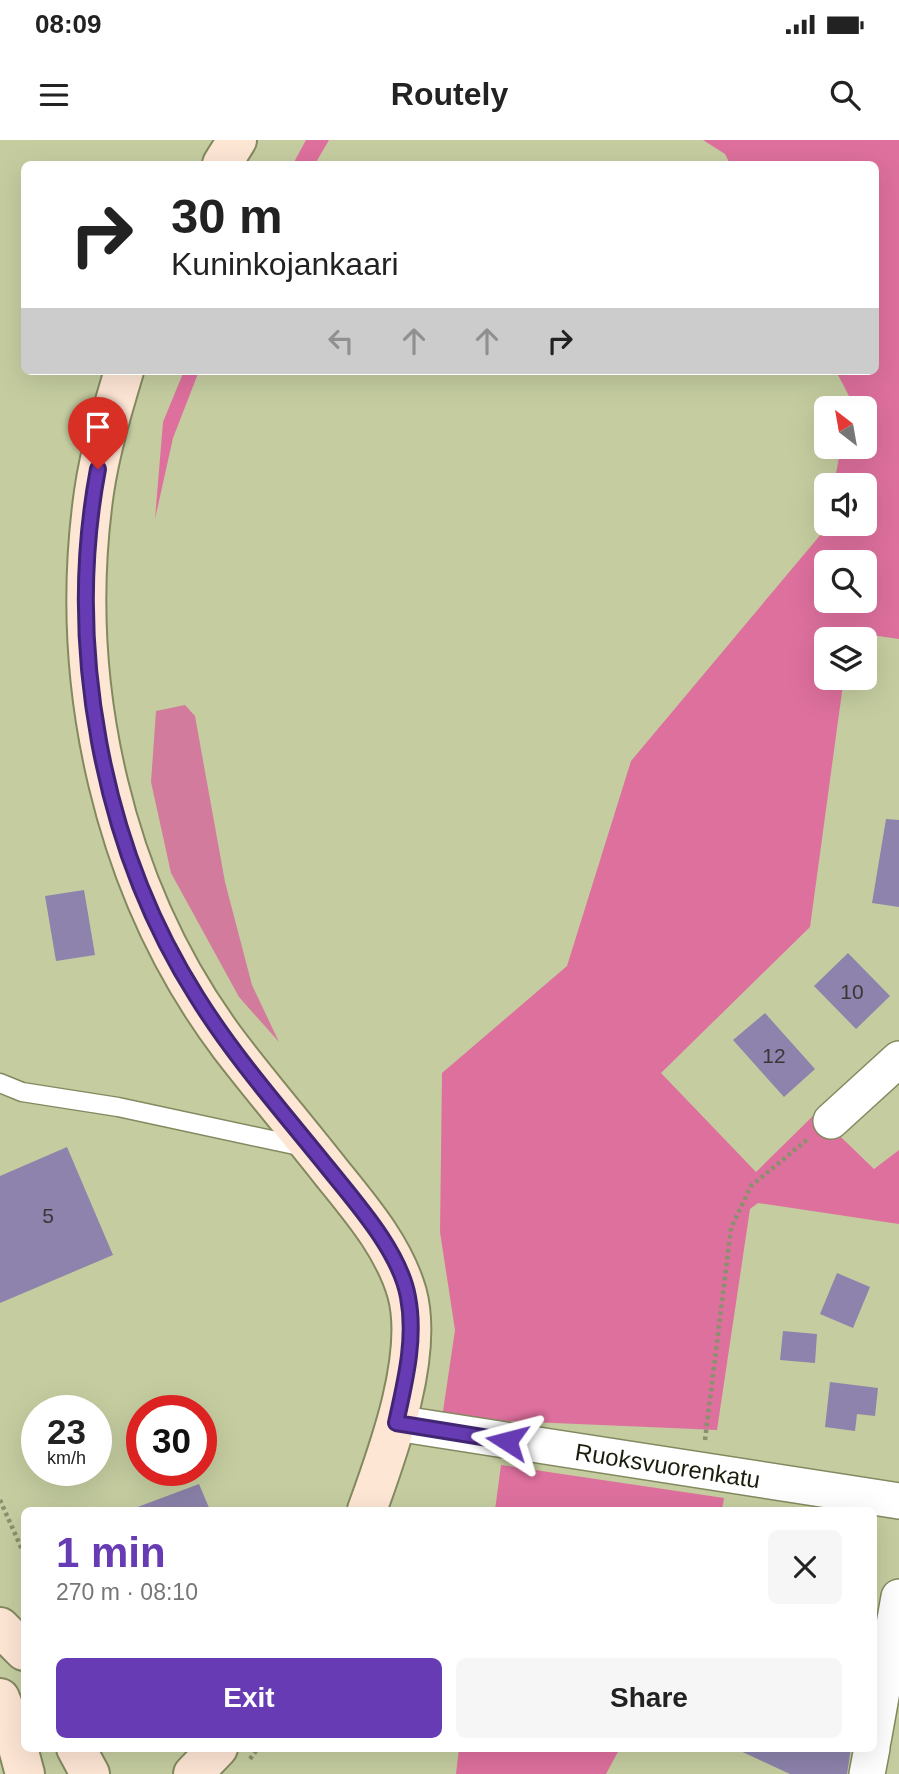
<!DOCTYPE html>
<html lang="en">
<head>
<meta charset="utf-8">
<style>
  :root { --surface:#fff; --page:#f6f6f6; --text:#222; --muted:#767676; --accent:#663bb3 }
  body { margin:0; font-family:Helvetica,sans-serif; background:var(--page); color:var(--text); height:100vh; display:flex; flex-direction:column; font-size:26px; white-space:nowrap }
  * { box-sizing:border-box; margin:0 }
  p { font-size:23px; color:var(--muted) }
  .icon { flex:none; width:38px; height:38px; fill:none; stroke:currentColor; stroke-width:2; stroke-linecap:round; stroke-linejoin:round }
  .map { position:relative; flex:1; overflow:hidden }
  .sheet { position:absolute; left:21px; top:1367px; width:856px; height:245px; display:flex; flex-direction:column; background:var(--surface); border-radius:10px; box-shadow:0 7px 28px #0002 }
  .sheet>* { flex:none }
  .guide { position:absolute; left:21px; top:21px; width:858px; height:214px; border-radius:10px; box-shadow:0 7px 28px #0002; background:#fff; color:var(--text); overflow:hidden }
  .needle { width:46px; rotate:329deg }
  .controls { position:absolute; left:814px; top:256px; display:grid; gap:14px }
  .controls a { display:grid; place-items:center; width:63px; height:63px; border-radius:10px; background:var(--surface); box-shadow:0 7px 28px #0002; font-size:35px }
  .speed { position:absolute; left:21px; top:1255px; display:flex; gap:14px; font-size:35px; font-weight:700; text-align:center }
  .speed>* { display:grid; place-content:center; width:91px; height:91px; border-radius:50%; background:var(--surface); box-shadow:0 7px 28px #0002; line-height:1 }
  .speed small { font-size:18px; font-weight:400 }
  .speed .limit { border:10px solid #d22; background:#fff; color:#111 }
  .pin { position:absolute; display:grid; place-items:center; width:60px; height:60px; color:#fff; margin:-72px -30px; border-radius:50% 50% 50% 0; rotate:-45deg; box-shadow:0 0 7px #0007 }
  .pin .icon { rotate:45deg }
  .me { position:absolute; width:77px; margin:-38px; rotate:279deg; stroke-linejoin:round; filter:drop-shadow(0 0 5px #0008) }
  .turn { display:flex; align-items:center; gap:24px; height:147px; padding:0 35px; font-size:32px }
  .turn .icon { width:91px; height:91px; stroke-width:2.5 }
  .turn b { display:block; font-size:49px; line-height:60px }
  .lanes { display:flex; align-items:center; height:66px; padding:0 35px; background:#0003; justify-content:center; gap:35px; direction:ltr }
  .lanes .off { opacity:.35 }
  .round { display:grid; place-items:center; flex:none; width:74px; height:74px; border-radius:10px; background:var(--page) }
  .summary { display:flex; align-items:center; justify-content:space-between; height:119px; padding:0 35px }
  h1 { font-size:42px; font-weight:800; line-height:52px; color:var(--accent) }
  .action { display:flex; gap:14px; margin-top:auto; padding:14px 35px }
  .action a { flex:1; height:80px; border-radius:10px; background:var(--accent); color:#fff; font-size:28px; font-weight:800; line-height:80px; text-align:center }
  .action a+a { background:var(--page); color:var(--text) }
  .status { display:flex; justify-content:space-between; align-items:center; height:49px; padding:0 35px; background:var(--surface); direction:ltr }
  .status svg { height:19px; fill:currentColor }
  header { display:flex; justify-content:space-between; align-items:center; height:91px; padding:0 35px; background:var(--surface); font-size:32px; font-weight:800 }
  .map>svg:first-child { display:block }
  .green { fill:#d27b9d }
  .forest { fill:#de709e; fill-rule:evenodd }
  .building { fill:#8d83ac }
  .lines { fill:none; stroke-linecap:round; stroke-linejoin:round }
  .lane-casing { stroke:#83895f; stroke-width:21 }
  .street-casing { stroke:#83895f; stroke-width:38 }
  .secondary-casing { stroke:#83895f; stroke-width:42 }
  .path { stroke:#8a906d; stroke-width:4.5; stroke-dasharray:3.5 3.5; stroke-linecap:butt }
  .lane { stroke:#fff; stroke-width:18 }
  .street { stroke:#fff; stroke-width:35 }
  .secondary { stroke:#fee6d5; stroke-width:38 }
  .route-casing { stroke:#422674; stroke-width:18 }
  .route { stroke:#663bb3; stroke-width:12 }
  .labels { text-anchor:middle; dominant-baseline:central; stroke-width:5; stroke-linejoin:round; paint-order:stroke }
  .number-label { font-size:21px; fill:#383735 }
  .street-label { font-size:24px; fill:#1b1e0d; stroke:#c5cda0 }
</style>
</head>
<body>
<div class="status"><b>08:09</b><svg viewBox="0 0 49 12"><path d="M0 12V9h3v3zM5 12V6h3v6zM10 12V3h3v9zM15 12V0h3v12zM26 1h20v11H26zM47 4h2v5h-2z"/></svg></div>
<header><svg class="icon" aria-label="menu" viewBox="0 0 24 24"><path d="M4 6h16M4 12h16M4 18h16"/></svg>Routely<svg class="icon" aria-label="search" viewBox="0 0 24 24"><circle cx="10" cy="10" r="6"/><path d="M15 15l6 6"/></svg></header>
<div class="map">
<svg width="899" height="1634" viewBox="0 0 899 1634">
  <rect width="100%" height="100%" fill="#c5cda0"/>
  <path class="green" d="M 185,565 L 195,576 L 225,742 L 252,845 L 279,902 L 239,857 L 171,733 L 151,642 L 156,571 Z"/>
  <path class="forest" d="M 306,0 L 329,0 L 315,24 L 293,24 Z
    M 703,0 L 899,0 L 899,499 L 850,492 L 849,499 L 826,499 L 826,537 L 844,537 L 810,787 L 661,933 L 756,1032 L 816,973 L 874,1029 L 899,1010 L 899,1084 L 758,1063 L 750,1069 L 717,1290 L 442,1278 L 455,1190 L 440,1092 L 442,933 L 567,826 L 631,621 L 827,387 L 827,383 L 864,383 L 864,345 L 834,345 L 841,306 L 864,306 L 864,268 L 847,268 L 849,256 L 836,231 L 875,231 L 875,24 L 730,24 L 725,14 ZM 826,422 L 864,422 L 864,460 L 826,460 Z
    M 184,231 L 199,231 L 173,298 L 155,379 L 163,282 Z
    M 501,1325 L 724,1358 L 722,1370 L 495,1370 Z
    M 459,1608 L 620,1608 L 606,1634 L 456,1634 Z"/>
  <path class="building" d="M 886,679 L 899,680 L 899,767 L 872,763 Z
    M 84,750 L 95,815 L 56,821 L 45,756 Z
    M 848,813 L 890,856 L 856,889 L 814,846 Z
    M 765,873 L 815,929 L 784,957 L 733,900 Z
    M 67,1007 L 113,1115 L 0,1163 L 0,1036 Z
    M 837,1133 L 870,1147 L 853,1188 L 820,1174 Z
    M 783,1191 L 817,1194 L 815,1223 L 780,1220 Z
    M 830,1242 L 878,1248 L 875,1276 L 857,1274 L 855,1291 L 825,1287 Z
    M 199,1344 L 210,1370 L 135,1370 L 135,1368 Z
    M 734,1608 L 851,1608 L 847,1634 L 790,1634 Z"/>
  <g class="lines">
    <defs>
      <path id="lane" d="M 0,943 L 22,952 L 118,967 L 304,1007"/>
      <g id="street">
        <path d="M 831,981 L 899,919"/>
        <path id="s1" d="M 396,1283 L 899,1361"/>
        <path d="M 873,1601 L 899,1457"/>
        <path d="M 867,1634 L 872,1608"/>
      </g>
      <path id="secondary" d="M 222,24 L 237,0
        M 124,231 C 112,271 100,311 94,352 C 67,542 113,751 230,906 C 263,949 298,990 331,1032 C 360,1068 394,1107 407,1153 C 424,1215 388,1312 367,1370
        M 0,1487 L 24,1511
        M 0,1558 L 14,1593 L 25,1634
        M 76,1608 L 90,1634
        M 193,1634 L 218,1608"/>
    </defs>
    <use href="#lane" class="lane-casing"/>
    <use href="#street" class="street-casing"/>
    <use href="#secondary" class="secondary-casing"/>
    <path class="path" d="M 705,1300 L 731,1088 L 751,1046 L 808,999
      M 0,1360 L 24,1414
      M 250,1619 L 258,1608"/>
    <use href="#lane" class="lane"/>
    <use href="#street" class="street"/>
    <use href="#secondary" class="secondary"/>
  </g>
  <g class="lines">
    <defs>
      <path id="route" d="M 98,329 C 65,504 101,706 197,857 C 235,918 283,972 328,1028 C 357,1064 400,1112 408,1157 C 416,1199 405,1242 396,1283 L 507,1301"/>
    </defs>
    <use href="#route" class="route-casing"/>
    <use href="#route" class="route"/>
  </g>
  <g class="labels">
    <g class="number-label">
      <text x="852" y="851">10</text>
      <text x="774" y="915">12</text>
      <text x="48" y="1075">5</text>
    </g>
    <g class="street-label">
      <text stroke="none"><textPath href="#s1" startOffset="275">Ruoksvuorenkatu</textPath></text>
    </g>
  </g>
</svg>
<div class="controls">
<a><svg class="needle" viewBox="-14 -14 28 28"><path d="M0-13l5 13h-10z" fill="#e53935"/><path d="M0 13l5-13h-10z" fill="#767676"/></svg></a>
<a><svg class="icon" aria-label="sound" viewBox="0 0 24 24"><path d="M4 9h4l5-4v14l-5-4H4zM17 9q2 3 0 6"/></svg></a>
<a><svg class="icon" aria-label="search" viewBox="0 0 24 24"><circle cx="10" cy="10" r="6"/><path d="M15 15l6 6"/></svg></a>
<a><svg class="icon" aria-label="layers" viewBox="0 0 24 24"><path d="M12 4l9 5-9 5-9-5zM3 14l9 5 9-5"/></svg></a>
</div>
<div class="speed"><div>23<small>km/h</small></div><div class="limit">30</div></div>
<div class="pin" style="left:98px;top:329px;background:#d93025"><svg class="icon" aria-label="arrive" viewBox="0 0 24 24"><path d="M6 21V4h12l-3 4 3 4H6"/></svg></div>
<svg class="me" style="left:507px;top:1301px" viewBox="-20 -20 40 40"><path d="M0-17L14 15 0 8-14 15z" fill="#663bb3" stroke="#fff" stroke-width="4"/></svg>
<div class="guide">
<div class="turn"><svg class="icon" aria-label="right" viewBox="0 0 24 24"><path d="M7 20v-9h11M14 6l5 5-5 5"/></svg><div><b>30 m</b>Kuninkojankaari</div></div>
<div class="lanes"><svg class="icon off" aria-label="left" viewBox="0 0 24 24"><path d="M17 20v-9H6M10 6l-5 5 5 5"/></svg><svg class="icon off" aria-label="ahead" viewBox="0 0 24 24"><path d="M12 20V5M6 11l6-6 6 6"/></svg><svg class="icon off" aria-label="ahead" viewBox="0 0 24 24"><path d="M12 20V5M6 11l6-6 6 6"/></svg><svg class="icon" aria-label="right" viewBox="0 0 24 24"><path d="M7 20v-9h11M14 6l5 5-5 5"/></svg></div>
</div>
<section class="sheet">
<div class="summary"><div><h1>1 min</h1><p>270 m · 08:10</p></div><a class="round"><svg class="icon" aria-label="close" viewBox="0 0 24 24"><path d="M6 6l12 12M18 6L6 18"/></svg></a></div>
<div class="action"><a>Exit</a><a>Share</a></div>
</section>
</div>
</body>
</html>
